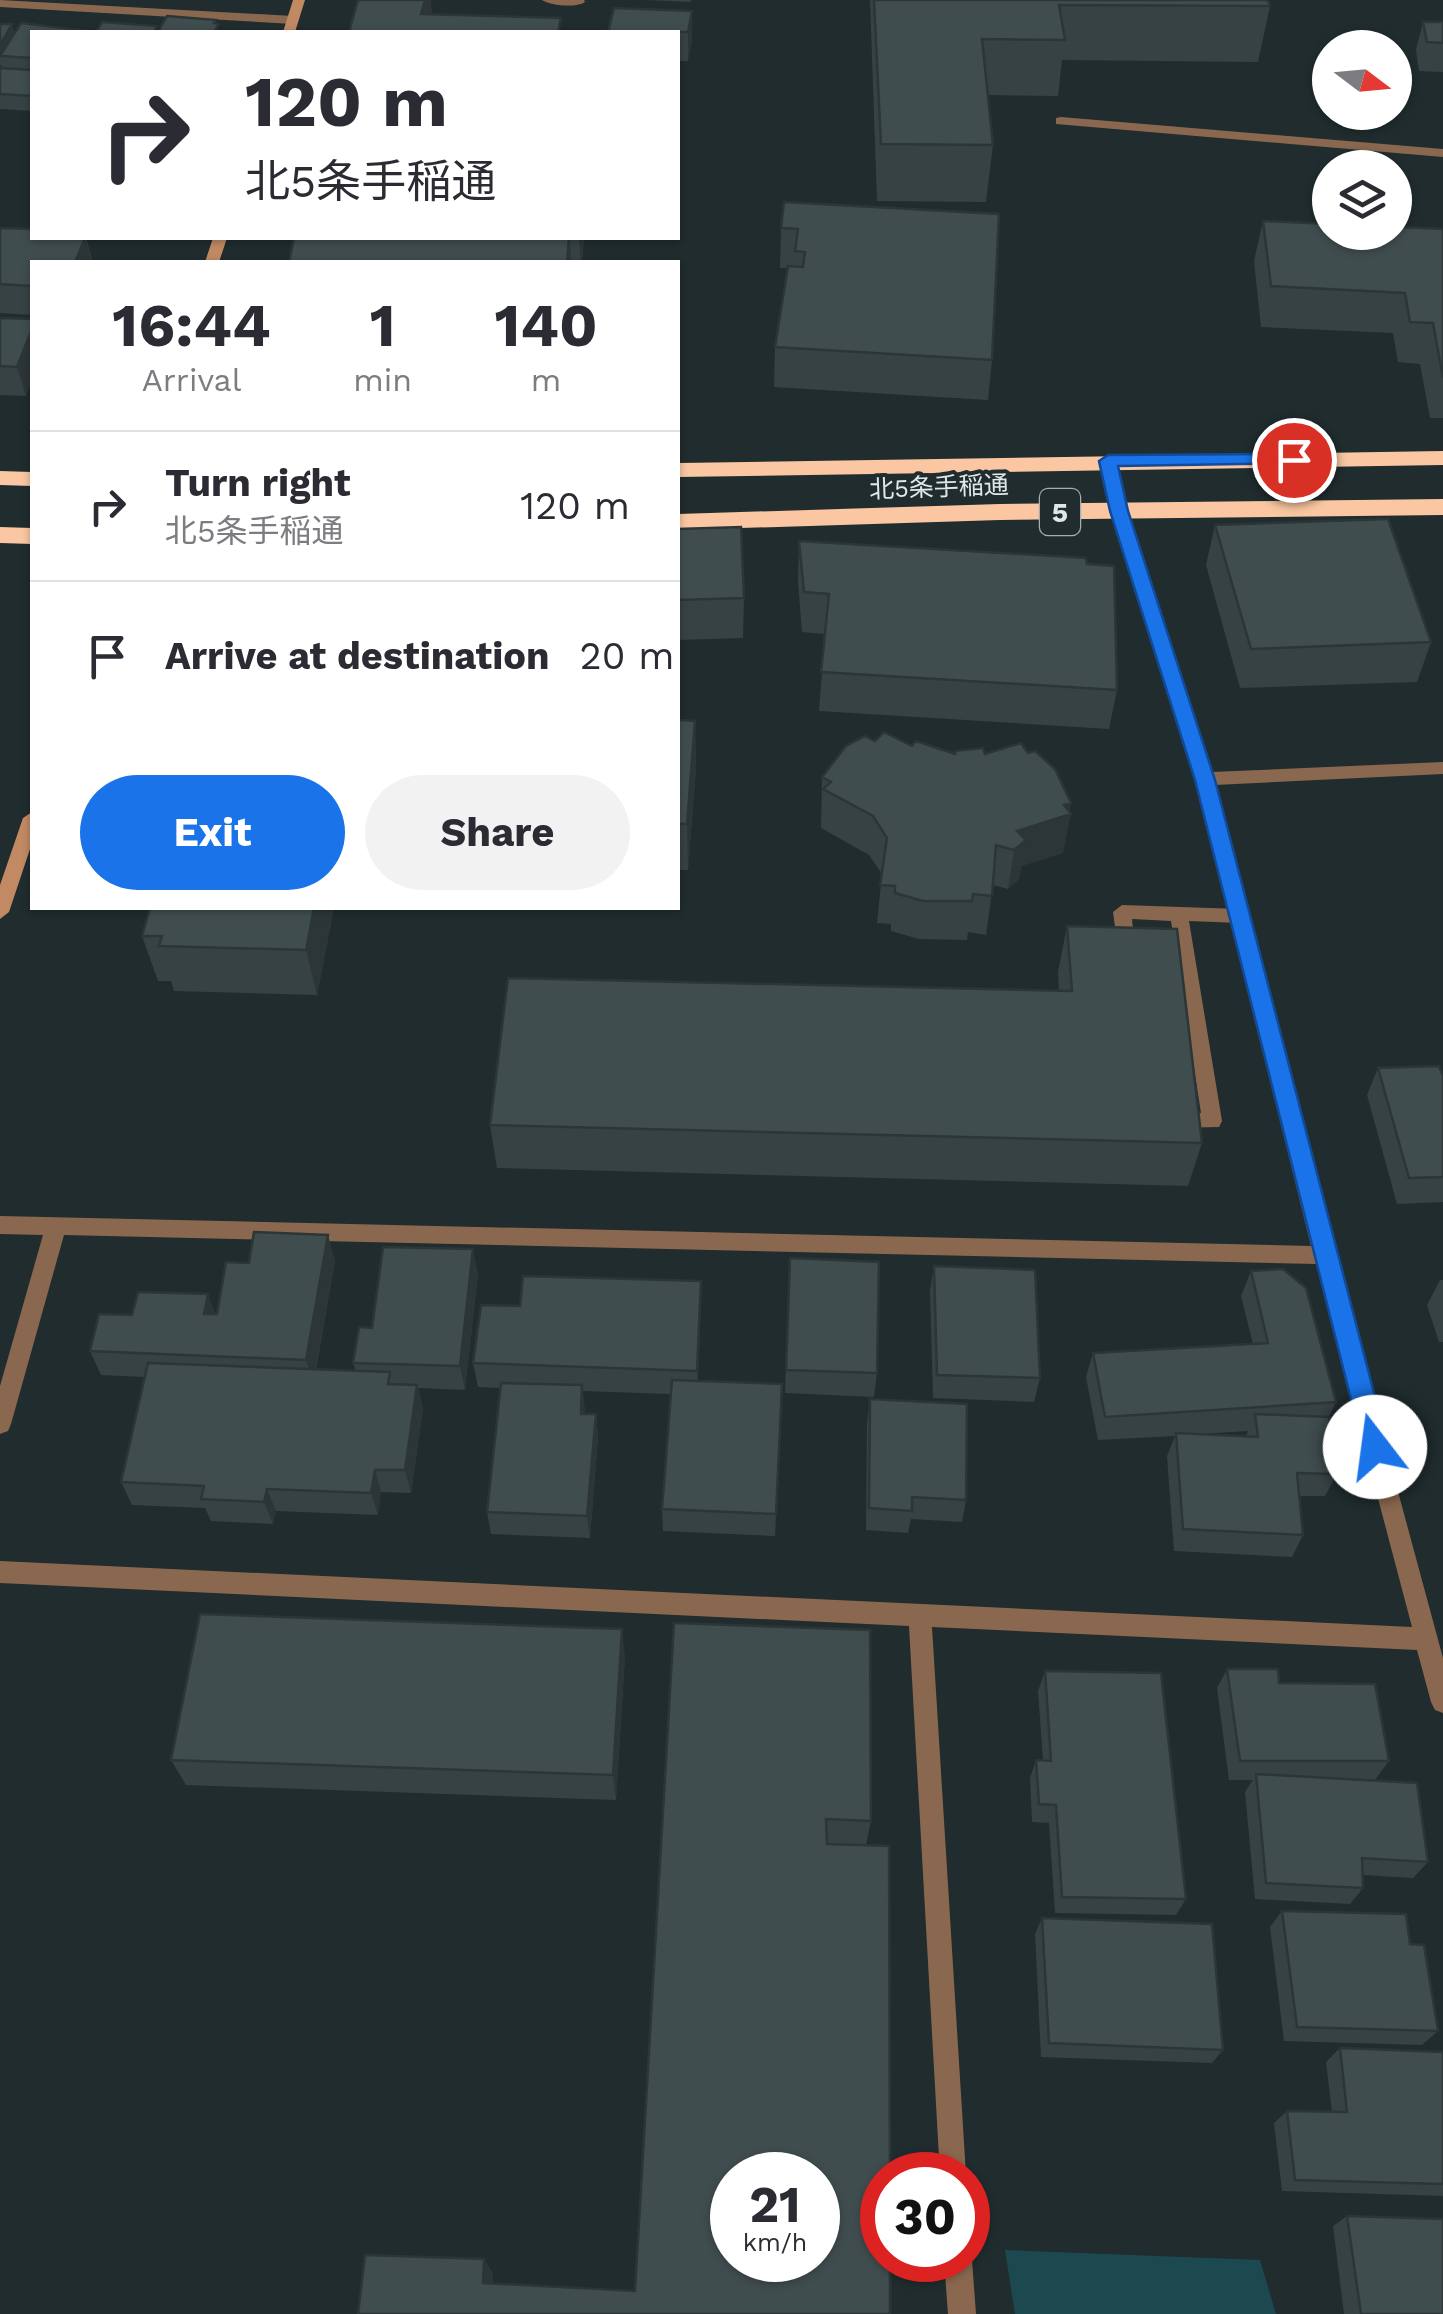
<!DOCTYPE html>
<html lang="en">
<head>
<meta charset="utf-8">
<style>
  :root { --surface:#fff; --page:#f2f2f3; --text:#2b2b33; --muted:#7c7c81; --line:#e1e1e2; --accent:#1a73e8 }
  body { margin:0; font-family:"Work Sans","Noto Sans JP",sans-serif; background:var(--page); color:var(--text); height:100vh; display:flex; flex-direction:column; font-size:38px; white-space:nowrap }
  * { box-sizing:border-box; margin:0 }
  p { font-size:32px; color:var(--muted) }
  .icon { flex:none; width:55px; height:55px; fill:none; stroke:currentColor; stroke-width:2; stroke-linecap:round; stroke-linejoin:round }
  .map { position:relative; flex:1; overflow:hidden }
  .drawer { position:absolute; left:30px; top:260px; width:650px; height:650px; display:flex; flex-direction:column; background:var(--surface); border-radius:0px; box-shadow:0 2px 8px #0004 }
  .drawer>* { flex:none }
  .top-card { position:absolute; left:30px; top:30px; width:650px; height:210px; border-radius:0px; box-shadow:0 2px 8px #0004; background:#fff; color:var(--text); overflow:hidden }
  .needle { width:65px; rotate:106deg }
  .fabs { position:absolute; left:1312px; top:30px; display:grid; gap:20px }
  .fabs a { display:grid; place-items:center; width:100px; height:100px; border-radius:50%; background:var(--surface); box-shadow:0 2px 8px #0004; font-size:50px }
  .speed { position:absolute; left:710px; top:2152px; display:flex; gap:20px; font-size:50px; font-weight:700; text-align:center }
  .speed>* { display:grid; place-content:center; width:130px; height:130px; border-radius:50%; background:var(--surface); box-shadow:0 2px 8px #0004; line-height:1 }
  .speed small { font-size:25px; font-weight:400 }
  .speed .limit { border:15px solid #d22; background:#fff; color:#111 }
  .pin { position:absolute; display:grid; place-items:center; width:85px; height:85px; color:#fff; margin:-42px; border:5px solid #fff; border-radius:50%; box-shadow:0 2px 10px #0007 }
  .me { position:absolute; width:110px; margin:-55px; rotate:345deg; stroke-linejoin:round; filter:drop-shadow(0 0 8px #0008) }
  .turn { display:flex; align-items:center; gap:35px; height:210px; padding:0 50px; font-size:45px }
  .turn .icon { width:130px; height:130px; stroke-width:2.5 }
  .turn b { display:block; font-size:70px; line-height:85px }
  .eta { display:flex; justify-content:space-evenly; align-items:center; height:170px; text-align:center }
  .eta b { font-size:60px; font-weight:700; line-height:70px }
  .cta { display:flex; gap:20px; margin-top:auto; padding:20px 50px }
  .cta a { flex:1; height:115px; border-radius:60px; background:var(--accent); color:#fff; font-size:40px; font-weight:700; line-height:115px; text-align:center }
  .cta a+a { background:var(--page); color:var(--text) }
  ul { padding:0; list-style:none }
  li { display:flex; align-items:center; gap:30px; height:150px; padding:0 50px; border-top:2px solid var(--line) }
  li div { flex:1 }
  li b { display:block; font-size:38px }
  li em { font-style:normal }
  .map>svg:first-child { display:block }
  .green { fill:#1c4950 }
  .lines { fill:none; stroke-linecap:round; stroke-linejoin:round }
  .lane { fill:#8a684f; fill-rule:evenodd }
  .street { fill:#8a684f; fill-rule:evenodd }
  .secondary { fill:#c18a63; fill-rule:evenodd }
  .highway { fill:#fac7a2; fill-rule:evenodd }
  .wall { fill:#374244; fill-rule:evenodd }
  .shaded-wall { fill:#2d3637 }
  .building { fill:#404d4f; stroke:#2d3637; stroke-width:2.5; fill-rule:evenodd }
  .route { fill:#1a73e8; stroke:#114b97; stroke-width:2.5 }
  .labels { text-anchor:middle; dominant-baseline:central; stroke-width:8; stroke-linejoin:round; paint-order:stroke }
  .far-street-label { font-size:25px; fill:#dfe7e8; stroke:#202c2e }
  .shield { fill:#202c2e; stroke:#a6afb0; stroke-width:2.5 }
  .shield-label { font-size:28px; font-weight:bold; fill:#dfe7e8 }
</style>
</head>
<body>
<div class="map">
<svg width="1443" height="2314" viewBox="0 0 1443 2314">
  <rect width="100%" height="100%" fill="#202c2e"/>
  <path class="green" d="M 1005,2250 L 1260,2260 L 1276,2314 L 1015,2314 Z"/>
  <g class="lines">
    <path class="lane" d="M 542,0 L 584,0 L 585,2 C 576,8 551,6 542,0 Z
      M 1061,117 L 1443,149 L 1443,157 L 1056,124 L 1056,118 Z
      M 1122,905 L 1240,909 L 1249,916 L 1240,923 L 1189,921 L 1222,1121 L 1219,1127 L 1173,1128 L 1170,1122 L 1173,1116 L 1201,1113 L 1171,921 L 1132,919 L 1135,952 L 1126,959 L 1119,957 L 1113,912 Z"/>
    <path class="street" d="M 0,0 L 293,16 L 299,20 L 293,24 L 0,7 Z
      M 1108,456 L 1116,461 L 1127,511 L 1212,772 L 1443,762 L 1443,774 L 1215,785 L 1334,1255 L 1443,1658 L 1443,1713 L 1435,1710 L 1431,1702 L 1417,1650 L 932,1627 L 966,2175 L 940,2175 L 909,1626 L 0,1583 L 0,1561 L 1412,1627 L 1316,1264 L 64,1235 L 11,1424 L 8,1431 L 0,1434 L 0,1386 L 43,1235 L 0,1234 L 0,1216 L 1311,1246 L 1196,779 L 1111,511 L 1100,461 Z
      M 968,2250 L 972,2260 L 976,2314 L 948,2314 L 944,2260 L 968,2260 Z"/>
    <path class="secondary" d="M 293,0 L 305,0 L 295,32 L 283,32 Z
      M 213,238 L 227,238 L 219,262 L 205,262 Z
      M 32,812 L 32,843 L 9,912 L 0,919 L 0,885 L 23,818 Z"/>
    <path class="highway" d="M 1443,451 L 1443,465 L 678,477 L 678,463 Z
      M 0,471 L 32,472 L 32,486 L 0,485 Z
      M 1443,499 L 1443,515 L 1000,520 L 678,530 L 678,514 L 1000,504 Z
      M 0,527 L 32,528 L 32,544 L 0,543 Z"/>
  </g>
  <path class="wall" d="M 645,0 L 691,0 L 691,2 Z
    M 870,0 L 1268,0 L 1270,6 L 1258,62 L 1062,60 L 1058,96 L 988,95 L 993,145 L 986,202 L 877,201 Z
    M 692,11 L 692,40 L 688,61 L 678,61 L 678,32 L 608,32 Z
    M 1423,22 L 1443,22 L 1443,72 L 1419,71 L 1416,50 Z
    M 0,24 L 14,32 L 88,31 L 88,32 L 32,32 L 32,111 L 0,109 L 0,68 L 2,68 L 1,64 L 0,67 Z
    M 999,214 L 992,360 L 988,400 L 774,387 L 775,347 L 787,268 L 780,268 L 781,228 Z
    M 1263,221 L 1443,229 L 1443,418 L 1430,418 L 1420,364 L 1398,362 L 1393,333 L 1261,327 L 1254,261 Z
    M 0,228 L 32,238 L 86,238 L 93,262 L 32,262 L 32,315 L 0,313 Z
    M 294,238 L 584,238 L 582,262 L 289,262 Z
    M 0,318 L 32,319 L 26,396 L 0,395 Z
    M 1215,525 L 1431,642 L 1417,682 L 1240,688 L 1206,565 Z
    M 678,529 L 744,598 L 743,638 L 678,640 Z
    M 799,541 L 1087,564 L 1117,690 L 1109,729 L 819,711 L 825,634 L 802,632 L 798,581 Z
    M 678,709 L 678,720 L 695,721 L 696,768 L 688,870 L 678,870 Z
    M 875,741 L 954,754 L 985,754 L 1069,812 L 1063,853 L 1021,866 L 1019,879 L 1008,889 L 993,885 L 986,935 L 968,932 L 967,940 L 919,939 L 891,931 L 891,924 L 877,923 L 882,874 L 869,855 L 821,828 L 822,777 Z
    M 150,908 L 334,908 L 317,995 L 174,991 L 171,981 L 158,981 L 142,936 Z
    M 1067,926 L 1202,1143 L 1188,1186 L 497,1168 L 490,1125 L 1059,991 L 1058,972 Z
    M 1378,1068 L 1443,1076 L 1443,1202 L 1397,1204 L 1367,1095 Z
    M 790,1258 L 877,1373 L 874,1397 L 785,1393 Z
    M 335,1260 L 316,1370 L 356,1371 L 353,1363 L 372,1328 L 478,1274 L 465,1390 L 418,1388 L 423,1409 L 411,1493 L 381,1492 L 378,1515 L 276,1511 L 273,1524 L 211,1521 L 205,1508 L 132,1505 L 121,1482 L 145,1377 L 101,1375 L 90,1351 L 132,1315 L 217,1314 L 249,1263 Z
    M 934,1266 L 1040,1378 L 1034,1402 L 933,1398 L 930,1291 Z
    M 1251,1271 L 1336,1402 L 1329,1417 L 1337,1474 L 1325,1496 L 1299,1496 L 1303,1535 L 1292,1557 L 1174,1551 L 1167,1456 L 1175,1436 L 1098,1440 L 1086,1377 L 1093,1353 L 1253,1344 L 1241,1296 ZM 1248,1431 L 1246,1436 L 1200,1434 Z
    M 1440,1280 L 1443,1280 L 1443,1342 L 1439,1342 L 1427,1305 Z
    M 701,1281 L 698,1381 L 782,1384 L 775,1536 L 663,1531 L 662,1509 L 670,1394 L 583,1391 L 584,1414 L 596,1414 L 598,1438 L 590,1538 L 491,1534 L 487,1512 L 501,1388 L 478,1387 L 473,1363 Z
    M 870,1399 L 966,1500 L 962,1522 L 911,1519 L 908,1533 L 866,1530 L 867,1423 Z
    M 674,1623 L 871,1821 L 866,1845 L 890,2314 L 358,2314 L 484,2259 L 493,2274 L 493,2284 L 635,2291 Z
    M 625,1656 L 616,1800 L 186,1785 L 171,1760 Z
    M 1227,1669 L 1279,1683 L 1389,1761 L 1375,1780 L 1361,1780 L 1428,1862 L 1413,1878 L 1363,1875 L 1363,1888 L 1350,1904 L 1255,1899 L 1245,1792 L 1253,1780 L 1229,1780 L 1217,1688 Z
    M 1045,1671 L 1186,1899 L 1176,1915 L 1055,1913 L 1049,1823 L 1032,1822 L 1030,1778 L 1036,1760 L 1043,1760 L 1038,1691 Z
    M 1282,1911 L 1410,1944 L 1438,2031 L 1422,2045 L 1284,2041 L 1270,1927 Z
    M 1042,1918 L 1223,2050 L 1212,2063 L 1041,2057 L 1035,1934 Z
    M 1340,2048 L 1443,2052 L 1443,2196 L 1282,2191 L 1274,2123 L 1287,2111 L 1332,2112 L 1326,2062 Z
    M 1347,2216 L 1443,2314 L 1344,2314 L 1333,2226 Z"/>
  <path class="shaded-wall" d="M 425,0 L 431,0 L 432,10 L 427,32 L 421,14 Z
    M 692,11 L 692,40 L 688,61 L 688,32 Z
    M 12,24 L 16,40 L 0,56 L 0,45 Z
    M 85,238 L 93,262 L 75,262 Z
    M 570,238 L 571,262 L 567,262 Z
    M 579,238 L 584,238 L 582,262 L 581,262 Z
    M 32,329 L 32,380 L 26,396 L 17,367 Z
    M 695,721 L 696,768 L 688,870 L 687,824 Z
    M 1071,803 L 1069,815 L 1071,814 L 1063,853 L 1021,866 L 1019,879 L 1008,889 L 1017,831 L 1064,805 Z
    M 314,908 L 334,908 L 317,995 L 306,950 Z
    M 328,1235 L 335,1260 L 313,1383 L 306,1360 Z
    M 473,1249 L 478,1274 L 465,1390 L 460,1366 Z
    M 701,1281 L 701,1306 L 697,1395 L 697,1371 Z
    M 208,1294 L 217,1319 L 204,1314 Z
    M 417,1385 L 423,1409 L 411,1493 L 405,1470 Z
    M 582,1385 L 585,1409 L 583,1437 L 581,1414 Z
    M 596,1414 L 598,1438 L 590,1538 L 587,1516 Z
    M 375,1470 L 381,1492 L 378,1515 L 371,1493 Z
    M 267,1489 L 276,1511 L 273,1524 L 264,1502 Z
    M 622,1629 L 625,1656 L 616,1800 L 613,1775 Z
    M 484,2259 L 493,2274 L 492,2297 L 483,2283 Z"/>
  <path class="building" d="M 358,0 L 425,0 L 421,14 L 561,18 L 558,32 L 349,32 Z
    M 874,0 L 1268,0 L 1270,6 L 1059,5 L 1065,40 L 982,39 L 993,145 L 881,144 Z
    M 614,8 L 692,11 L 688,32 L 608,32 Z
    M 167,16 L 216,20 L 214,23 L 219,24 L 214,32 L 158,32 Z
    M 102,22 L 157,26 L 154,32 L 96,32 Z
    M 1423,22 L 1443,22 L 1443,43 L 1427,42 Z
    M 21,23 L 88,31 L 87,32 L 32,32 L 32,58 L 0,56 Z
    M 0,24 L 12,24 L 0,45 Z
    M 0,68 L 32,70 L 32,96 L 0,94 Z
    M 784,202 L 999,214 L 992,360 L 775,347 L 788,266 L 803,267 L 805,252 L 795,251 L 798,229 L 781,228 Z
    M 1263,221 L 1330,224 L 1330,232 L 1395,232 L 1395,227 L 1443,229 L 1443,378 L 1433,323 L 1410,322 L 1405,293 L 1271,286 Z
    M 0,228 L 32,229 L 32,238 L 85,238 L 75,262 L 32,262 L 32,286 L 0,284 Z
    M 294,238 L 569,238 L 567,262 L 289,262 Z
    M 0,318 L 32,319 L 32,329 L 17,367 L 0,366 Z
    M 1388,519 L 1431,642 L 1251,649 L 1215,525 Z
    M 741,527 L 744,598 L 678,600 L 678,529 Z
    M 799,541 L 1086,558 L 1087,564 L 1114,566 L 1117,690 L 821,672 L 829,594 L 804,592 Z
    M 678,720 L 695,721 L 687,824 L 678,824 Z
    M 884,732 L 912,746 L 916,741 L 955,754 L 955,751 L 983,748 L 985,754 L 1021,743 L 1028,753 L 1035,751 L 1055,769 L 1071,803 L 1064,805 L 1071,814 L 1017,831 L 1026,840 L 1014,850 L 996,845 L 992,896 L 973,894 L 972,901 L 923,901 L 895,893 L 895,886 L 880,885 L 887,838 L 873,816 L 823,789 L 831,782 L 822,777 L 846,746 L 865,736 L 875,741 Z
    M 150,908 L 314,908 L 306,950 L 159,946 L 162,936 L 142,936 Z
    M 1067,926 L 1177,929 L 1202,1143 L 490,1125 L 508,978 L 1072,991 Z
    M 1439,1066 L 1443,1076 L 1443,1177 L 1409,1178 L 1378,1068 Z
    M 254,1232 L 328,1235 L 306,1360 L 90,1351 L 99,1314 L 132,1315 L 138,1292 L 208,1294 L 204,1314 L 217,1314 L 226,1262 L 249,1263 Z
    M 383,1247 L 473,1249 L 460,1366 L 353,1363 L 359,1327 L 372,1328 Z
    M 790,1258 L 879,1262 L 877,1373 L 786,1370 Z
    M 934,1266 L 1035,1270 L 1040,1378 L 937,1375 Z
    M 1283,1269 L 1306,1288 L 1336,1402 L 1105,1417 L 1093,1353 L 1268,1343 L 1251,1271 Z
    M 523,1276 L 701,1281 L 697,1371 L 473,1363 L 481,1305 L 520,1306 Z
    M 148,1363 L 390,1372 L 388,1384 L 417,1385 L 405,1470 L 375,1470 L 371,1493 L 267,1489 L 264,1502 L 201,1499 L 204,1486 L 121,1482 Z
    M 672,1380 L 782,1384 L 776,1514 L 662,1509 Z
    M 501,1383 L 582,1385 L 581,1414 L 596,1414 L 587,1516 L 487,1512 Z
    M 870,1399 L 967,1404 L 966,1500 L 912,1497 L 912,1511 L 869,1508 Z
    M 1255,1414 L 1329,1417 L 1337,1474 L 1297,1473 L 1303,1535 L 1183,1529 L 1176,1433 L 1258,1437 Z
    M 200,1614 L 622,1629 L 613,1775 L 171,1760 Z
    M 674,1623 L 870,1630 L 871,1821 L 826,1819 L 827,1844 L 889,1846 L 890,2175 L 882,2175 L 882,2260 L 890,2260 L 890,2314 L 358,2314 L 365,2255 L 484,2259 L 483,2283 L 635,2291 ZM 732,2175 L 818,2175 L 818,2260 L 732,2260 Z
    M 1227,1669 L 1278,1669 L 1279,1683 L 1375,1684 L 1389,1761 L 1240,1761 Z
    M 1045,1671 L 1161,1673 L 1186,1899 L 1062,1897 L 1056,1805 L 1039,1804 L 1036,1760 L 1051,1761 Z
    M 1256,1774 L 1417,1783 L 1428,1862 L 1362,1858 L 1363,1888 L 1266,1883 Z
    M 1282,1911 L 1406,1914 L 1410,1944 L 1424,1945 L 1438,2031 L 1297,2027 Z
    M 1042,1918 L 1212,1924 L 1223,2050 L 1049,2043 Z
    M 1340,2048 L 1443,2052 L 1443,2184 L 1295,2180 L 1287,2111 L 1347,2112 Z
    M 1347,2216 L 1443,2219 L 1443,2314 L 1361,2314 Z"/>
  <path class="route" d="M 1294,454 L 1303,460 L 1300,463 L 1118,466 L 1128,511 L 1215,780 L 1388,1447 L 1384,1455 L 1375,1458 L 1366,1455 L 1363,1447 L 1195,780 L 1110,511 L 1099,461 L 1108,455 Z"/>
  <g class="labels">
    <g class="far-street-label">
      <text transform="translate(939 487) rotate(-2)">北5条手稲通</text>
    </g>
    <rect class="shield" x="1040" y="489" width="40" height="46" rx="8"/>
    <g class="shield-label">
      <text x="1060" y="512">5</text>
    </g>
  </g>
</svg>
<div class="fabs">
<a><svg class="needle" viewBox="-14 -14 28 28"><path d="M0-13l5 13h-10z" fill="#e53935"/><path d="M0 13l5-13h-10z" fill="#7c7c81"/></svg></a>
<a><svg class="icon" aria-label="layers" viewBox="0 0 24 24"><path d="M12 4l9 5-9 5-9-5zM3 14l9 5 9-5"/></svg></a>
</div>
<div class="speed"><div>21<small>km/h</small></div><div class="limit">30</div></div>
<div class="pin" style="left:1294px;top:460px;background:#d93025"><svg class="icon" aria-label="arrive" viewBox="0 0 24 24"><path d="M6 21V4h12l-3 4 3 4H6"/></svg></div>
<svg class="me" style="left:1375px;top:1447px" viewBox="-20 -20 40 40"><circle r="19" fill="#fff"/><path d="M0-13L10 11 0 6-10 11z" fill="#1a73e8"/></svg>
<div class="top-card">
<div class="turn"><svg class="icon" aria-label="right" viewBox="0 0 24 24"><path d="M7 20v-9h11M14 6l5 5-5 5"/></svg><div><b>120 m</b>北5条手稲通</div></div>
</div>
<section class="drawer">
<div class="eta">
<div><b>16:44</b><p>Arrival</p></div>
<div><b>1</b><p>min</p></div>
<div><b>140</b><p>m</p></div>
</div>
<ul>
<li><svg class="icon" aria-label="right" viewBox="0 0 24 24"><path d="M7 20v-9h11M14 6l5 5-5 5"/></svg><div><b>Turn right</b><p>北5条手稲通</p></div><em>120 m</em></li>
<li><svg class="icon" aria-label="arrive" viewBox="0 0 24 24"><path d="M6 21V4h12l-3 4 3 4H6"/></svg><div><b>Arrive at destination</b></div><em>20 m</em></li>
</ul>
<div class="cta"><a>Exit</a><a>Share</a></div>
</section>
</div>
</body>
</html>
